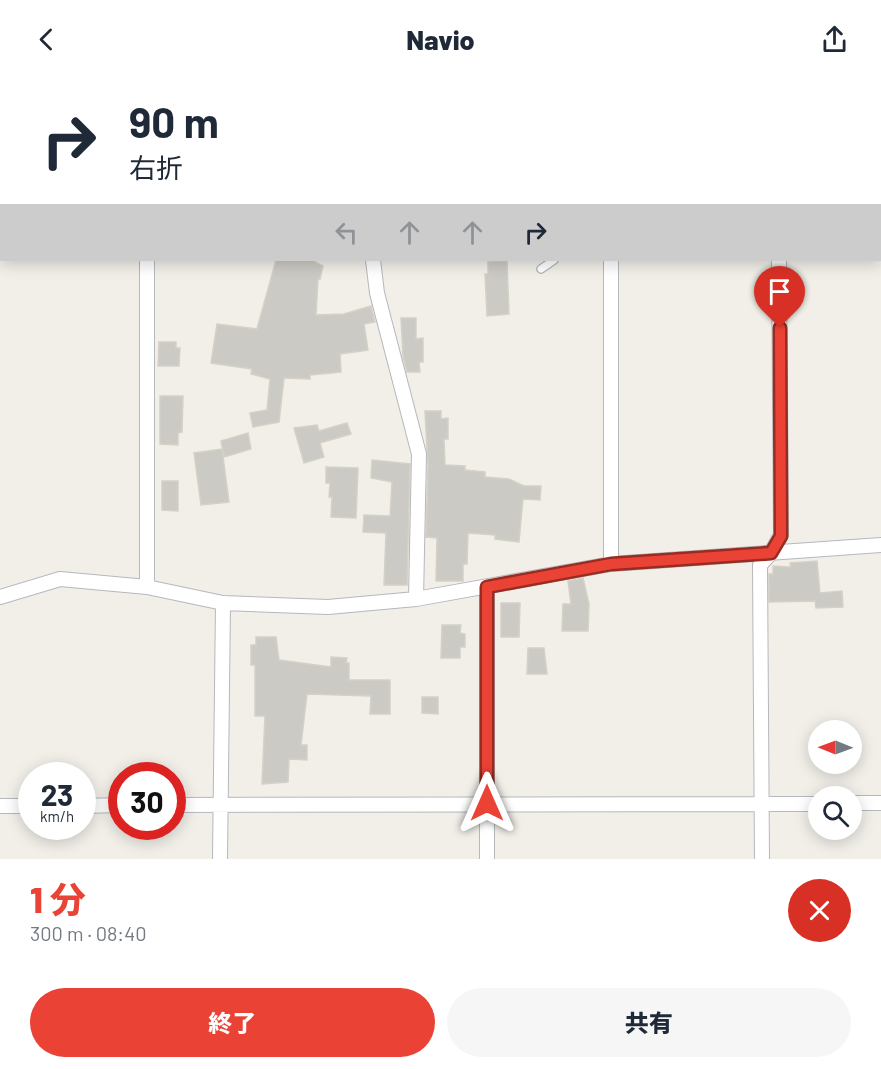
<!DOCTYPE html>
<html lang="ja">
<head>
<meta charset="utf-8">
<style>
  :root { --surface:#fff; --page:#f6f6f7; --text:#1f2937; --muted:#747a83; --accent:#ea4335 }
  body { margin:0; font-family:Barlow,"Noto Sans JP",sans-serif; background:var(--page); color:var(--text); height:100vh; display:flex; flex-direction:column; font-size:22px; white-space:nowrap }
  * { box-sizing:border-box; margin:0 }
  p { font-size:20px; color:var(--muted) }
  .icon { flex:none; width:33px; height:33px; fill:none; stroke:currentColor; stroke-width:2; stroke-linecap:round; stroke-linejoin:round }
  .map { position:relative; height:781px; overflow:hidden }
  .details { display:flex; flex-direction:column; background:var(--surface); flex:1 }
  .details>* { flex:none }
  .hud { position:absolute; left:0px; top:0px; width:882px; height:183px; box-shadow:0 3px 15px #0003; background:#fff; color:var(--text); overflow:hidden }
  .needle { width:39px; rotate:271deg }
  .tools { position:absolute; left:808px; top:642px; display:grid; gap:12px }
  .tools a { display:grid; place-items:center; width:54px; height:54px; border-radius:50%; background:var(--surface); box-shadow:0 3px 15px #0003; font-size:30px }
  .speed { position:absolute; left:18px; top:684px; display:flex; gap:12px; font-size:30px; font-weight:700; text-align:center }
  .speed>* { display:grid; place-content:center; width:78px; height:78px; border-radius:50%; background:var(--surface); box-shadow:0 3px 15px #0003; line-height:1 }
  .speed small { font-size:15px; font-weight:400 }
  .speed .limit { border:9px solid #d22; background:#fff; color:#111 }
  .pin { position:absolute; display:grid; place-items:center; width:51px; height:51px; color:#fff; margin:-62px -26px; border-radius:50% 50% 50% 0; rotate:-45deg; box-shadow:0 0 6px #0007 }
  .pin .icon { rotate:45deg }
  .me { position:absolute; width:66px; margin:-33px; rotate:0deg; stroke-linejoin:round; filter:drop-shadow(0 0 4px #0008) }
  .turn { display:flex; align-items:center; gap:21px; height:126px; padding:0 30px; font-size:27px }
  .turn .icon { width:78px; height:78px; stroke-width:2.5 }
  .turn b { display:block; font-size:42px; line-height:51px }
  .lanes { display:flex; align-items:center; height:57px; padding:0 30px; background:#0003; justify-content:center; gap:30px; direction:ltr }
  .lanes .off { opacity:.35 }
  .round { display:grid; place-items:center; flex:none; width:63px; height:63px; border-radius:32px; background:var(--page) }
  .headline { display:flex; align-items:center; justify-content:space-between; height:102px; padding:0 30px }
  h1 { font-size:36px; font-weight:800; line-height:45px; color:var(--accent) }
  .primary-button { display:flex; gap:12px; margin-top:auto; padding:12px 30px }
  .primary-button a { flex:1; height:69px; border-radius:36px; background:var(--accent); color:#fff; font-size:24px; font-weight:800; line-height:69px; text-align:center }
  .primary-button a+a { background:var(--page); color:var(--text) }
  header { display:flex; justify-content:space-between; align-items:center; height:78px; padding:0 30px; background:var(--surface); font-size:27px; font-weight:800 }
  .map>svg:first-child { display:block }
  .building { fill:#cccac5; stroke:#d6d1c6; stroke-width:1.5 }
  .lines { fill:none; stroke-linecap:round; stroke-linejoin:round }
  .lane-casing { stroke:#b5b8bc; stroke-width:10 }
  .street-casing { stroke:#b5b8bc; stroke-width:16 }
  .lane { stroke:#fff; stroke-width:7 }
  .street { stroke:#fff; stroke-width:14 }
  .route-casing { stroke:#982c22; stroke-width:15 }
  .route { stroke:#ea4335; stroke-width:10 }
</style>
</head>
<body>
<header><svg class="icon" aria-label="back" viewBox="0 0 24 24"><path d="M15 5l-7 7 7 7"/></svg>Navio<svg class="icon" aria-label="share" viewBox="0 0 24 24"><path d="M12 15V3M7 8l5-5 5 5M5 13v7h14v-7"/></svg></header>
<div class="map">
<svg width="881" height="781" viewBox="0 0 881 781">
  <rect width="100%" height="100%" fill="#f1efe8"/>
  <path class="building" d="M 276,182 L 316,182 L 315,184 L 323,188 L 320,201 L 318,200 L 316,237 L 344,236 L 371,228 L 375,244 L 364,246 L 368,272 L 340,276 L 341,294 L 310,297 L 310,301 L 284,300 L 279,344 L 253,349 L 250,335 L 267,332 L 270,301 L 251,296 L 252,291 L 211,285 L 217,246 L 257,251 Z
    M 507,183 L 509,236 L 487,238 L 485,196 L 488,196 L 488,184 Z
    M 401,240 L 416,240 L 416,261 L 423,260 L 423,284 L 419,284 L 420,294 L 407,294 L 403,279 Z
    M 159,264 L 176,264 L 176,270 L 180,270 L 179,288 L 158,288 Z
    M 160,318 L 183,318 L 182,354 L 178,355 L 178,367 L 160,366 Z
    M 425,333 L 441,333 L 441,341 L 448,340 L 448,361 L 444,361 L 445,387 L 465,388 L 465,392 L 485,394 L 485,399 L 509,401 L 524,408 L 541,408 L 540,422 L 523,421 L 519,464 L 495,461 L 495,457 L 468,455 L 467,486 L 463,486 L 463,503 L 436,503 L 437,460 L 426,459 L 428,387 Z
    M 347,345 L 351,356 L 320,365 L 324,379 L 304,385 L 294,350 L 317,347 L 319,353 Z
    M 248,355 L 251,371 L 224,379 L 221,363 Z
    M 222,371 L 229,424 L 201,427 L 194,375 Z
    M 372,382 L 410,386 L 407,507 L 384,507 L 386,455 L 363,454 L 364,437 L 390,438 L 392,404 L 371,400 Z
    M 326,389 L 358,390 L 356,440 L 331,439 L 332,419 L 329,419 L 330,405 L 326,405 Z
    M 162,403 L 178,403 L 178,433 L 162,432 Z
    M 817,483 L 820,515 L 842,513 L 843,529 L 816,530 L 815,523 L 769,524 L 769,496 L 773,496 L 773,488 L 791,489 L 790,485 Z
    M 583,500 L 589,526 L 588,553 L 562,553 L 563,526 L 571,526 L 568,503 Z
    M 501,525 L 520,525 L 519,559 L 501,559 Z
    M 442,547 L 461,547 L 460,555 L 465,556 L 465,569 L 460,569 L 460,580 L 441,580 Z
    M 256,559 L 276,559 L 279,582 L 331,589 L 331,579 L 347,580 L 346,585 L 349,585 L 349,602 L 390,602 L 390,636 L 370,636 L 371,618 L 307,616 L 301,667 L 307,667 L 307,682 L 289,681 L 288,704 L 262,706 L 265,638 L 255,638 L 255,587 L 251,587 L 251,567 L 256,567 Z
    M 528,570 L 544,570 L 547,596 L 527,596 Z
    M 422,619 L 438,619 L 438,636 L 422,635 Z"/>
  <g class="lines">
    <defs>
      <path id="lane" d="M 246,2 L 246,0
        M 541,191 L 554,182"/>
      <path id="street" d="M 146,0 L 146,2
        M 778,0 L 778,2
        M 363,2 L 363,0
        M 610,2 L 610,0
        M 147,182 L 147,509
        M 373,182 L 377,215 L 419,376 L 416,521
        M 611,486 L 611,182
        M 0,519 L 60,501 L 147,509 L 223,525 L 328,529 L 416,521 L 611,486 L 881,467
        M 852,725 L 881,725
        M 172,727 L 819,726
        M 0,728 L 32,728
        M 82,728 L 122,727
        M 220,781 L 223,525
        M 487,781 L 487,509
        M 762,781 L 760,487 L 771,475 L 781,457 L 779,182"/>
    </defs>
    <use href="#lane" class="lane-casing"/>
    <use href="#street" class="street-casing"/>
    <use href="#lane" class="lane"/>
    <use href="#street" class="street"/>
  </g>
  <g class="lines">
    <defs>
      <path id="route" d="M 487,725 L 487,509 L 611,486 L 771,475 L 781,458 L 780,250"/>
    </defs>
    <use href="#route" class="route-casing"/>
    <use href="#route" class="route"/>
  </g>
</svg>
<div class="tools">
<a><svg class="needle" viewBox="-14 -14 28 28"><path d="M0-13l5 13h-10z" fill="#e53935"/><path d="M0 13l5-13h-10z" fill="#747a83"/></svg></a>
<a><svg class="icon" aria-label="search" viewBox="0 0 24 24"><circle cx="10" cy="10" r="6"/><path d="M15 15l6 6"/></svg></a>
</div>
<div class="speed"><div>23<small>km/h</small></div><div class="limit">30</div></div>
<div class="pin" style="left:780px;top:250px;background:#d93025"><svg class="icon" aria-label="arrive" viewBox="0 0 24 24"><path d="M6 21V4h12l-3 4 3 4H6"/></svg></div>
<svg class="me" style="left:487px;top:725px" viewBox="-20 -20 40 40"><path d="M0-17L14 15 0 8-14 15z" fill="#ea4335" stroke="#fff" stroke-width="4"/></svg>
<div class="hud">
<div class="turn"><svg class="icon" aria-label="right" viewBox="0 0 24 24"><path d="M7 20v-9h11M14 6l5 5-5 5"/></svg><div><b>90 m</b>右折</div></div>
<div class="lanes"><svg class="icon off" aria-label="left" viewBox="0 0 24 24"><path d="M17 20v-9H6M10 6l-5 5 5 5"/></svg><svg class="icon off" aria-label="ahead" viewBox="0 0 24 24"><path d="M12 20V5M6 11l6-6 6 6"/></svg><svg class="icon off" aria-label="ahead" viewBox="0 0 24 24"><path d="M12 20V5M6 11l6-6 6 6"/></svg><svg class="icon" aria-label="right" viewBox="0 0 24 24"><path d="M7 20v-9h11M14 6l5 5-5 5"/></svg></div>
</div>
</div>
<section class="details">
<div class="headline"><div><h1>1 分</h1><p>300 m · 08:40</p></div><a class="round" style="background:#d93025;color:#fff"><svg class="icon" aria-label="close" viewBox="0 0 24 24"><path d="M6 6l12 12M18 6L6 18"/></svg></a></div>
<div class="primary-button"><a>終了</a><a>共有</a></div>
</section>
</body>
</html>
